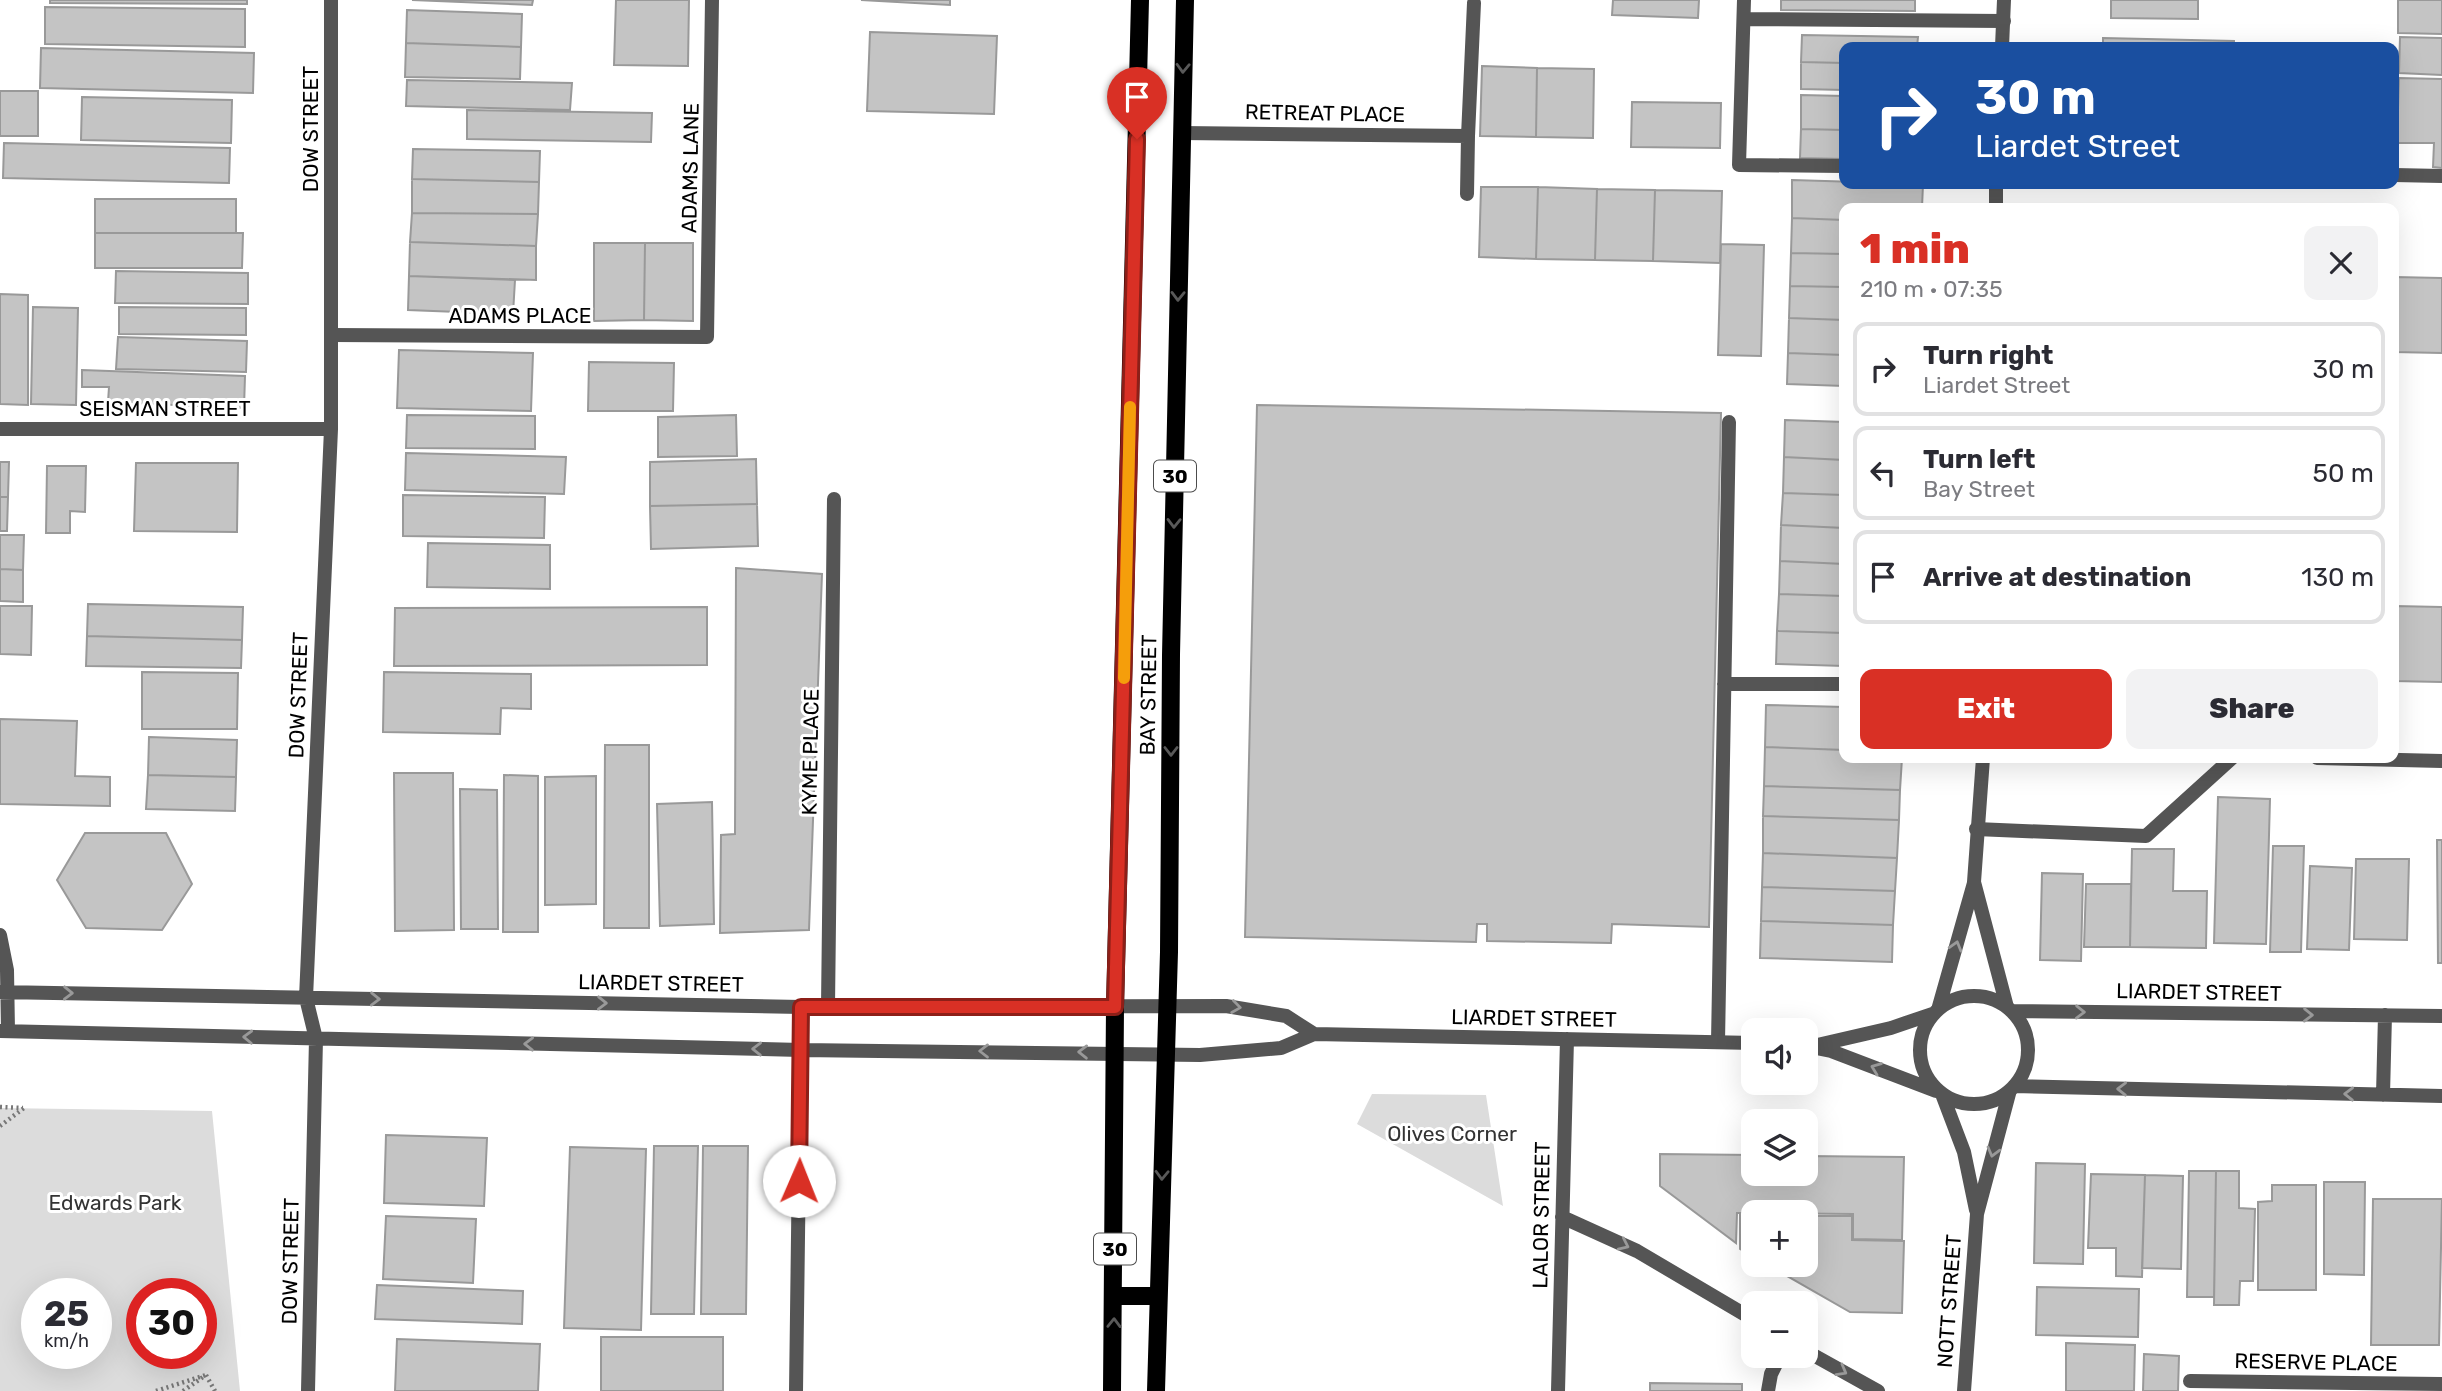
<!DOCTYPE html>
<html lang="en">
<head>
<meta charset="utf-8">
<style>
  :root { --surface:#fff; --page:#f2f2f3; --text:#2b2b33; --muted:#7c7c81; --line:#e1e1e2; --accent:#d93025 }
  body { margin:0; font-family:Rubik,sans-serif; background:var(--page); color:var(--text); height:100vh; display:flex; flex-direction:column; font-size:26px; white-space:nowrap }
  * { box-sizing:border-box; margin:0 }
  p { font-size:23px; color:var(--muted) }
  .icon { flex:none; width:38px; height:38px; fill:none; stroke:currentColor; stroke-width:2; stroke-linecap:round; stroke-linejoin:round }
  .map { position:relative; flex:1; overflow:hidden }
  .panel { position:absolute; left:1839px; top:203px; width:560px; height:560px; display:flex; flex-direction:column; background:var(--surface); border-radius:14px; box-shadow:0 7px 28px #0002 }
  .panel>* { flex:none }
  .hud { position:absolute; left:1839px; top:42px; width:560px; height:147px; border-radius:14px; box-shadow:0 7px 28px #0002; background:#1a4fa0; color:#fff; overflow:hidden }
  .tools { position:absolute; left:1741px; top:1018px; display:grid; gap:14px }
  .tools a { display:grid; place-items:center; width:77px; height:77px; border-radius:14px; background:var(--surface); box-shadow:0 7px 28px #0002; font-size:35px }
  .speed { position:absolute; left:21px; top:1278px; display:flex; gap:14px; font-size:35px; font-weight:700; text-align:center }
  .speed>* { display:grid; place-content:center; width:91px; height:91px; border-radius:50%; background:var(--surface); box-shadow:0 7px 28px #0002; line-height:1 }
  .speed small { font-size:18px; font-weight:400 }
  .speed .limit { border:10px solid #d22; background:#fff; color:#111 }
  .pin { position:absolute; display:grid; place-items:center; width:60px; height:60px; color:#fff; margin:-72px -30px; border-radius:50% 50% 50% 0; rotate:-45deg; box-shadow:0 0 7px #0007 }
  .pin .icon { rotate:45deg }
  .me { position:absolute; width:77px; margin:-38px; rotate:1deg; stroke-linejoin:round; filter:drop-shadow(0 0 5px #0008) }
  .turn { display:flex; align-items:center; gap:24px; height:147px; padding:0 21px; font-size:32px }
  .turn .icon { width:91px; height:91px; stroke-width:2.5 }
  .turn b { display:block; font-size:49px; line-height:60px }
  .round { display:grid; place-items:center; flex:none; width:74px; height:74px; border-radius:14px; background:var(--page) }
  .overview { display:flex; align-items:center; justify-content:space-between; height:119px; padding:0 21px }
  h1 { font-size:42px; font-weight:800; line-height:52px; color:var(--accent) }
  .button { display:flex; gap:14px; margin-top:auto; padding:14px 21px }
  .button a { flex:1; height:80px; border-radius:14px; background:var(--accent); color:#fff; font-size:28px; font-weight:800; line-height:80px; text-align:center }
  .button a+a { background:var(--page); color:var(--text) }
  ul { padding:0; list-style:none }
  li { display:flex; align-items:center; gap:21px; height:94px; margin:0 14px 10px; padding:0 7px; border:4px solid var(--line); border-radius:14px }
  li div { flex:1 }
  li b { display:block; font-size:26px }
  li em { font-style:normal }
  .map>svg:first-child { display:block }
  .park { fill:#dcdcdc; fill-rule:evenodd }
  .building { fill:#c4c4c4; stroke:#999; stroke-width:2 }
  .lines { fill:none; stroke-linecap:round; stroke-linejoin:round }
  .path { stroke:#777; stroke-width:4.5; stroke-dasharray:2 3.5; stroke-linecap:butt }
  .service { stroke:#555; stroke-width:14 }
  .minor { stroke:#555; stroke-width:14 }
  .primary { stroke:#000; stroke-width:18 }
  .oneway { stroke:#595959 }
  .oneway2 { stroke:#999 }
  .route-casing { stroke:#8d1f18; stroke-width:18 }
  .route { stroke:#d93025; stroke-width:12 }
  .slow { stroke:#f59e0b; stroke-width:12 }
  .labels { text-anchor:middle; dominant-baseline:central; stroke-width:6; stroke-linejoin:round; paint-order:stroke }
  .shield { fill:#fff; stroke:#4c4c4c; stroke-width:2 }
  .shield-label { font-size:19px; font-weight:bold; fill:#000 }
  .street-label { font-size:21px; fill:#000; stroke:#fff }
  .park-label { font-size:21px; fill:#333; stroke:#fff }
</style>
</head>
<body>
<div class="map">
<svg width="2442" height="1391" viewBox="0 0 2442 1391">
  <rect width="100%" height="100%" fill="#fff"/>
  <path class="park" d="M 1372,1094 L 1486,1095 L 1503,1206 L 1357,1124 Z
    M 0,1108 L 212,1111 L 240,1391 L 0,1391 ZM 37,1293 L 96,1293 L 96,1353 L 37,1353 ZM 142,1293 L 201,1293 L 201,1353 L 142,1353 Z"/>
  <path class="building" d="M 50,0 L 247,0 L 247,4 L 50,3 Z
    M 412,0 L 533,0 L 532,5 Z
    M 616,0 L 689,0 L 688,66 L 614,65 Z
    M 861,0 L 950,0 L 950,5 Z
    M 1613,0 L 1699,0 L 1698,18 L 1612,15 Z
    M 1781,0 L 1915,0 L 1915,11 L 1781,10 Z
    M 2111,0 L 2198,0 L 2198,19 L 2111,18 Z
    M 2398,0 L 2442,0 L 2442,34 L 2398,33 Z
    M 45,7 L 245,9 L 245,47 L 45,44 Z
    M 407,10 L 522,14 L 521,47 L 406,43 Z
    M 870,32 L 997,36 L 994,114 L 867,111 Z
    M 1802,35 L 1918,37 L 1917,47 L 1844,47 L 1844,63 L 1801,62 Z
    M 2400,37 L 2442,38 L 2442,75 L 2399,73 Z
    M 2103,38 L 2234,41 L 2234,47 L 2103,47 Z
    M 406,43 L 521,47 L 520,79 L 405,77 Z
    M 41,48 L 254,53 L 253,93 L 40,88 Z
    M 1801,62 L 1844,63 L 1844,90 L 1801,89 Z
    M 1482,66 L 1537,68 L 1536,137 L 1480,136 Z
    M 1537,68 L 1594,69 L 1593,138 L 1536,137 Z
    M 2399,78 L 2442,79 L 2442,168 L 2433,167 L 2434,143 L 2397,143 Z
    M 407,80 L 572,83 L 570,110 L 406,106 Z
    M 0,91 L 38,91 L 38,136 L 0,136 Z
    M 1801,95 L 1844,96 L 1844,130 L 1801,129 Z
    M 82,97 L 232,100 L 231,143 L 81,140 Z
    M 1632,102 L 1721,103 L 1720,148 L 1631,147 Z
    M 467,110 L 652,113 L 651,142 L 467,139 Z
    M 1801,129 L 1844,130 L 1844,159 L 1800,158 Z
    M 4,143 L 230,148 L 229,183 L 3,178 Z
    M 413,149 L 540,151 L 539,182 L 412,179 Z
    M 412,179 L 539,182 L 538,214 L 412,213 Z
    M 1792,180 L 1923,184 L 1922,208 L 1844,208 L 1844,220 L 1792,218 Z
    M 1481,187 L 1538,187 L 1536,259 L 1479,257 Z
    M 1538,187 L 1597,189 L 1595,260 L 1536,259 Z
    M 1597,189 L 1655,190 L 1653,261 L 1595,260 Z
    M 1655,190 L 1722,191 L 1720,263 L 1653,261 Z
    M 95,199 L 236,199 L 236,233 L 95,233 Z
    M 412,213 L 538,214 L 536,246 L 410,242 Z
    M 1792,218 L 1844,220 L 1844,254 L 1791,253 Z
    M 95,233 L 243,233 L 242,268 L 95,268 Z
    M 410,242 L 536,246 L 536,280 L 409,276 Z
    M 594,243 L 645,243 L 644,320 L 594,321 Z
    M 645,243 L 693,243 L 693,321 L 644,320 Z
    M 1721,244 L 1764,245 L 1761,356 L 1718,355 Z
    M 1791,253 L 1844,254 L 1844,287 L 1790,286 Z
    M 116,271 L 248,273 L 248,304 L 115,303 Z
    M 409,276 L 515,280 L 513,314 L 408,310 Z
    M 2394,277 L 2442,278 L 2442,353 L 2394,352 Z
    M 1790,286 L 1844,287 L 1844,320 L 1789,318 Z
    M 0,294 L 28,295 L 28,405 L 0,404 Z
    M 33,307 L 78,308 L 76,405 L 31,404 Z
    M 119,307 L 246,308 L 246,335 L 119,334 Z
    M 1789,318 L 1844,320 L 1844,355 L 1788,353 Z
    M 118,337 L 247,341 L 246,372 L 116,369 Z
    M 399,350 L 533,353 L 531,411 L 397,408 Z
    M 1788,353 L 1844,355 L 1844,386 L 1787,384 Z
    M 589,362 L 674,363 L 673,411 L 588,411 Z
    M 82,370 L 245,376 L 244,408 L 108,402 L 109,387 L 82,387 Z
    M 1257,405 L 1721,413 L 1709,927 L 1612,924 L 1611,943 L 1487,941 L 1487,924 L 1477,924 L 1476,942 L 1245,937 Z
    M 407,415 L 535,416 L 535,449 L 406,448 Z
    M 736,415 L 737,456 L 658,457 L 658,417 Z
    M 1785,420 L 1844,422 L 1844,460 L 1784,457 Z
    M 406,453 L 566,457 L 564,494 L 405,490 Z
    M 1784,457 L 1844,460 L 1844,495 L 1783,493 Z
    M 756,459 L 757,504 L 650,506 L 650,462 Z
    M 0,462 L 9,462 L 8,497 L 0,497 Z
    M 136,463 L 238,463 L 237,532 L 134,531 Z
    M 47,466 L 86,466 L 85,512 L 70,511 L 70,533 L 46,533 Z
    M 1783,493 L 1844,495 L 1844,528 L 1781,525 Z
    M 403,495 L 545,497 L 544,538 L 403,536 Z
    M 0,497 L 8,497 L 7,531 L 0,531 Z
    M 757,504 L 758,546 L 651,549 L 650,506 Z
    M 1781,525 L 1844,528 L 1844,564 L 1780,561 Z
    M 0,535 L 24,535 L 23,570 L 0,569 Z
    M 428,543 L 550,545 L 550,589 L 427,587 Z
    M 1780,561 L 1844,564 L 1844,596 L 1779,594 Z
    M 736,568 L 822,574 L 809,930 L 720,933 L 721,835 L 735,834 Z
    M 0,569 L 23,570 L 23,602 L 0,601 Z
    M 1779,594 L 1844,596 L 1844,633 L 1777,631 Z
    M 88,604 L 243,607 L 242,640 L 87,636 Z
    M 0,606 L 32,606 L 31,655 L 0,654 Z
    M 2394,606 L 2442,607 L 2442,682 L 2394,681 Z
    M 707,607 L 707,665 L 394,666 L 395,608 Z
    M 1777,631 L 1844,633 L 1844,666 L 1776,664 Z
    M 87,636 L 242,640 L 241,668 L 86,666 Z
    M 142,672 L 238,673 L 237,729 L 142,729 Z
    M 384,672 L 531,674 L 531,709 L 501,708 L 500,734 L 383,732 Z
    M 1766,705 L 1844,707 L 1844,750 L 1765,747 Z
    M 0,719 L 77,721 L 75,776 L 110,777 L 110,806 L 0,804 Z
    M 149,737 L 237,740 L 236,777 L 148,775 Z
    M 605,745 L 649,745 L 649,928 L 604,928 Z
    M 1765,747 L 1844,750 L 1844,758 L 1902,758 L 1900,790 L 1764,786 Z
    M 394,773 L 453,773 L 454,930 L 395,931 Z
    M 148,775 L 236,777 L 235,811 L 146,809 Z
    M 504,775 L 538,776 L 538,932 L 503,932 Z
    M 596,776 L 596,904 L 545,905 L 545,777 Z
    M 1764,786 L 1900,790 L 1899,820 L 1763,816 Z
    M 460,789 L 497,790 L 498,929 L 461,929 Z
    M 2218,797 L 2270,799 L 2266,944 L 2214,943 Z
    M 712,802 L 714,924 L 660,926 L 657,804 Z
    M 1763,816 L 1899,820 L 1897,858 L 1763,853 Z
    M 85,833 L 166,833 L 192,884 L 162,930 L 86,928 L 57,880 Z
    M 2437,840 L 2442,840 L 2442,963 L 2438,963 Z
    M 2273,846 L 2304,846 L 2301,952 L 2270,952 Z
    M 2132,849 L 2174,849 L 2173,891 L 2207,891 L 2206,948 L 2130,947 Z
    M 1763,853 L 1897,858 L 1895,891 L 1762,887 Z
    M 2356,859 L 2409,859 L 2407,940 L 2354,939 Z
    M 2310,866 L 2352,868 L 2349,950 L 2307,949 Z
    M 2042,873 L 2083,874 L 2081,961 L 2040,960 Z
    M 2086,884 L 2131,884 L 2130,947 L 2084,947 Z
    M 1762,887 L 1895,891 L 1893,925 L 1761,921 Z
    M 1761,921 L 1893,925 L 1892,962 L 1760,958 Z
    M 386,1135 L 487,1138 L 484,1206 L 384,1203 Z
    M 654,1146 L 698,1146 L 694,1314 L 651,1314 Z
    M 703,1146 L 748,1146 L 746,1314 L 701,1314 Z
    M 570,1147 L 646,1149 L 641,1330 L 564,1328 Z
    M 1660,1154 L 1754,1155 L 1754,1174 L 1806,1174 L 1806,1156 L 1904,1157 L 1902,1240 L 1853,1239 L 1853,1214 L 1754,1213 L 1737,1213 L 1736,1243 L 1660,1186 Z
    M 2036,1163 L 2085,1164 L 2083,1264 L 2034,1263 Z
    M 2189,1171 L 2216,1171 L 2214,1297 L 2187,1297 Z
    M 2216,1171 L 2239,1171 L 2239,1208 L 2255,1209 L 2253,1281 L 2240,1281 L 2239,1305 L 2214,1305 Z
    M 2091,1174 L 2145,1175 L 2142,1277 L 2116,1276 L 2116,1248 L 2088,1248 Z
    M 2145,1175 L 2183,1176 L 2181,1269 L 2142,1268 Z
    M 2324,1182 L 2365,1182 L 2364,1275 L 2324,1274 Z
    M 2272,1185 L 2316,1185 L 2316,1290 L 2258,1290 L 2258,1202 L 2272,1201 Z
    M 2373,1199 L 2442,1199 L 2439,1345 L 2371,1345 Z
    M 1740,1215 L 1754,1215 L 1754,1257 L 1740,1249 Z
    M 386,1216 L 476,1219 L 473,1283 L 383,1279 Z
    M 1806,1216 L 1852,1216 L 1852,1240 L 1904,1241 L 1902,1313 L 1850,1312 L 1768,1265 L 1806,1265 Z
    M 377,1285 L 523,1291 L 522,1324 L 375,1319 Z
    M 2037,1287 L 2139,1289 L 2138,1337 L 2036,1335 Z
    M 601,1337 L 723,1337 L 723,1391 L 601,1391 Z
    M 397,1339 L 540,1344 L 538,1391 L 395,1391 Z
    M 2066,1343 L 2135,1345 L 2134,1391 L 2066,1391 Z
    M 2144,1354 L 2179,1356 L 2178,1391 L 2143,1391 Z
    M 1650,1383 L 1742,1384 L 1742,1391 L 1650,1391 Z"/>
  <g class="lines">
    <path class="path" d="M 0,1107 L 23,1108
      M 0,1126 L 24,1108
      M 206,1375 L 215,1391
      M 156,1391 L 206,1375
      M 183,1391 L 203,1377"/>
    <path class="service" d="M 1744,0 L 1739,165 L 1844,166
      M 1744,19 L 2004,21
      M 1181,133 L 1468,136 L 1474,3
      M 2394,175 L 2442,176
      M 1467,194 L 1468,136
      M 332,335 L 707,337 L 712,0
      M 1724,684 L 1844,684
      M 2317,758 L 2442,761
      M 1976,829 L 2146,836 L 2232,758
      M 828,1006 L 834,499
      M 1718,1042 L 1729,422
      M 2190,1381 L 2442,1384
      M 1768,1391 L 1771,1374 L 1780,1356"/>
    <path class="minor" d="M 2002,47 L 2004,0
      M 1996,208 L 1996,184
      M 0,429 L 331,429
      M 1983,758 L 1974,882 L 2007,1007
      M 0,935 L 7,970 L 8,1031
      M 0,992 L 801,1007 L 1226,1006 L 1286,1016 L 1314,1034
      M1920 1050a54 54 0 1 1 108 0a54 54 0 1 1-108 0Z
      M 1938,1010 L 1974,883
      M 2012,1011 L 2442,1016
      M 0,1031 L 801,1050 L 1200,1055 L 1281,1048 L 1314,1034 L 1754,1043
      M 1806,1046 L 1831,1051 L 1936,1091
      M 1813,1046 L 1891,1028 L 1932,1014
      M 2014,1086 L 2442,1096
      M 1942,1094 L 1964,1152 L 1976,1210
      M 2383,1095 L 2385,1015
      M 1562,1217 L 1637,1251 L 1754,1320
      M 1806,1351 L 1878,1391
      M 308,1391 L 316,1039 L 306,998 L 331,429 L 331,0
      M 796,1391 L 801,1007
      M 1558,1391 L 1567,1039
      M 1964,1391 L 1977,1214 L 2010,1090"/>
    <path class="primary" d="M 1115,1296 L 1157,1296
      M 1112,1391 L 1115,1007 L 1140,0
      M 1156,1391 L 1169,952 L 1171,655 L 1185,0"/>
  </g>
  <defs><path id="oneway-chevron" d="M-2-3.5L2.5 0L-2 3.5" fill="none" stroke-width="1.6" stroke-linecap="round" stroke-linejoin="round" transform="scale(1.75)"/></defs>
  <g class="oneway">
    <use href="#oneway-chevron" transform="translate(1183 68) rotate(92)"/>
    <use href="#oneway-chevron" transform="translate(1178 296) rotate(91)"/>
    <use href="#oneway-chevron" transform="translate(1174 523) rotate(91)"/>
    <use href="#oneway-chevron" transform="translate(1171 751) rotate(90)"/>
    <use href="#oneway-chevron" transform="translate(1162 1175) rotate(92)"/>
    <use href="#oneway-chevron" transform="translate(1114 1323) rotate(-89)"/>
  </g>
  <g class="oneway2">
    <use href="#oneway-chevron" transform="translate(1956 946) rotate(-74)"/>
    <use href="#oneway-chevron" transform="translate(68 993) rotate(1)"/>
    <use href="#oneway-chevron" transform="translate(375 999) rotate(1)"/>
    <use href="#oneway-chevron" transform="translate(602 1003) rotate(1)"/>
    <use href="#oneway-chevron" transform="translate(1236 1007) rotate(8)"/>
    <use href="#oneway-chevron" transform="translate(2080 1012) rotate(1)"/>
    <use href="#oneway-chevron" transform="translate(2308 1015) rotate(1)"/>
    <use href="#oneway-chevron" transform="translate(248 1037) rotate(-178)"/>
    <use href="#oneway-chevron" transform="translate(529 1044) rotate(-179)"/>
    <use href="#oneway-chevron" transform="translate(757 1049) rotate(-179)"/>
    <use href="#oneway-chevron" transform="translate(984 1051) rotate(-180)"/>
    <use href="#oneway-chevron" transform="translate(1083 1052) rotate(-179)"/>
    <use href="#oneway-chevron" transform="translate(1876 1068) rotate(-159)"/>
    <use href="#oneway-chevron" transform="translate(2122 1089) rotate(-179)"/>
    <use href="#oneway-chevron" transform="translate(2349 1094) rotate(-179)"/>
    <use href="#oneway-chevron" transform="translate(1993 1152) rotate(105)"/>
    <use href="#oneway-chevron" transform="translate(1624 1245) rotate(25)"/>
    <use href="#oneway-chevron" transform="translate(1842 1371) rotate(29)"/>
  </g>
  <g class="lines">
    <defs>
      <path id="route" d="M 799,1181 L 801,1007 L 1115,1007 L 1137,139"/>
    </defs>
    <use href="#route" class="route-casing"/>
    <use href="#route" class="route"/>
    <path class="slow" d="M 1124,678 L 1130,407"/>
  </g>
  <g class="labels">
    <g class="shield">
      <rect x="1154" y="460.5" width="42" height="31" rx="5"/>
      <rect x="1094" y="1233.5" width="42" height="31" rx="5"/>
    </g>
    <g class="shield-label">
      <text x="1175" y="476">30</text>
      <text x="1115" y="1249">30</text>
    </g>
    <g class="street-label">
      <text transform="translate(1325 113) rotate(1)">RETREAT PLACE</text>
      <text transform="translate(310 129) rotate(-90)">DOW STREET</text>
      <text transform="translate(690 168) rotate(-89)">ADAMS LANE</text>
      <text x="520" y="315">ADAMS PLACE</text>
      <text x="165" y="408">SEISMAN STREET</text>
      <text transform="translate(298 695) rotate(-88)">DOW STREET</text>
      <text transform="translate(1148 695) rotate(-89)">BAY STREET</text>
      <text transform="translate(810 752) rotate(-89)">KYME PLACE</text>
      <text transform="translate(661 983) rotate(1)">LIARDET STREET</text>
      <text transform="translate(2199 992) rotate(1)">LIARDET STREET</text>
      <text transform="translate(1534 1018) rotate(1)">LIARDET STREET</text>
      <text transform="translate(1541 1215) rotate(-89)">LALOR STREET</text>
      <text transform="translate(290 1261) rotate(-89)">DOW STREET</text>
      <text transform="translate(1949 1301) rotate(-86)">NOTT STREET</text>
      <text transform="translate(2316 1362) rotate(1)">RESERVE PLACE</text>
    </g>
    <g class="park-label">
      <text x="1452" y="1133">Olives Corner</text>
      <text x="115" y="1202">Edwards Park</text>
    </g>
  </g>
</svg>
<div class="tools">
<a><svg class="icon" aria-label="sound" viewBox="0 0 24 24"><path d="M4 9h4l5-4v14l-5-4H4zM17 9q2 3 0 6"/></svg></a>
<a><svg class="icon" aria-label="layers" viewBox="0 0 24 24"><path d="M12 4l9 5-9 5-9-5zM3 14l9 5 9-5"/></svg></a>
<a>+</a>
<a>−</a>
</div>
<div class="speed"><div>25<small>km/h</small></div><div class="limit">30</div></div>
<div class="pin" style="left:1137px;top:139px;background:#d93025"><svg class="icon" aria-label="arrive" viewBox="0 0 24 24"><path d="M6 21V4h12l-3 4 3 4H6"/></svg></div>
<svg class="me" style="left:799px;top:1181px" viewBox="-20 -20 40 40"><circle r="19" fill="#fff"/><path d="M0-13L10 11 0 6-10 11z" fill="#d93025"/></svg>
<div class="hud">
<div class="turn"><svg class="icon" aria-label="right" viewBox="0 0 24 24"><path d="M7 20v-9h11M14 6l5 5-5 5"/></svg><div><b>30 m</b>Liardet Street</div></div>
</div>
<section class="panel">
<div class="overview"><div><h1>1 min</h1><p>210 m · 07:35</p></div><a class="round"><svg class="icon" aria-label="close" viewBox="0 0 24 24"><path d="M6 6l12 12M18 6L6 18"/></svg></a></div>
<ul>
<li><svg class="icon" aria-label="right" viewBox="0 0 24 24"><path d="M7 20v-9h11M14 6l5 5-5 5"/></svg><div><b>Turn right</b><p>Liardet Street</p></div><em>30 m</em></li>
<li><svg class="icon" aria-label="left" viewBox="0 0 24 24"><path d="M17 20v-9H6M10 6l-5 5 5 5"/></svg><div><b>Turn left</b><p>Bay Street</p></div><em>50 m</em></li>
<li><svg class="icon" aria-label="arrive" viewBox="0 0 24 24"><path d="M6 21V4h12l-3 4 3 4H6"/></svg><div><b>Arrive at destination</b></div><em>130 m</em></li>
</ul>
<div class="button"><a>Exit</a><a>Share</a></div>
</section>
</div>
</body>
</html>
